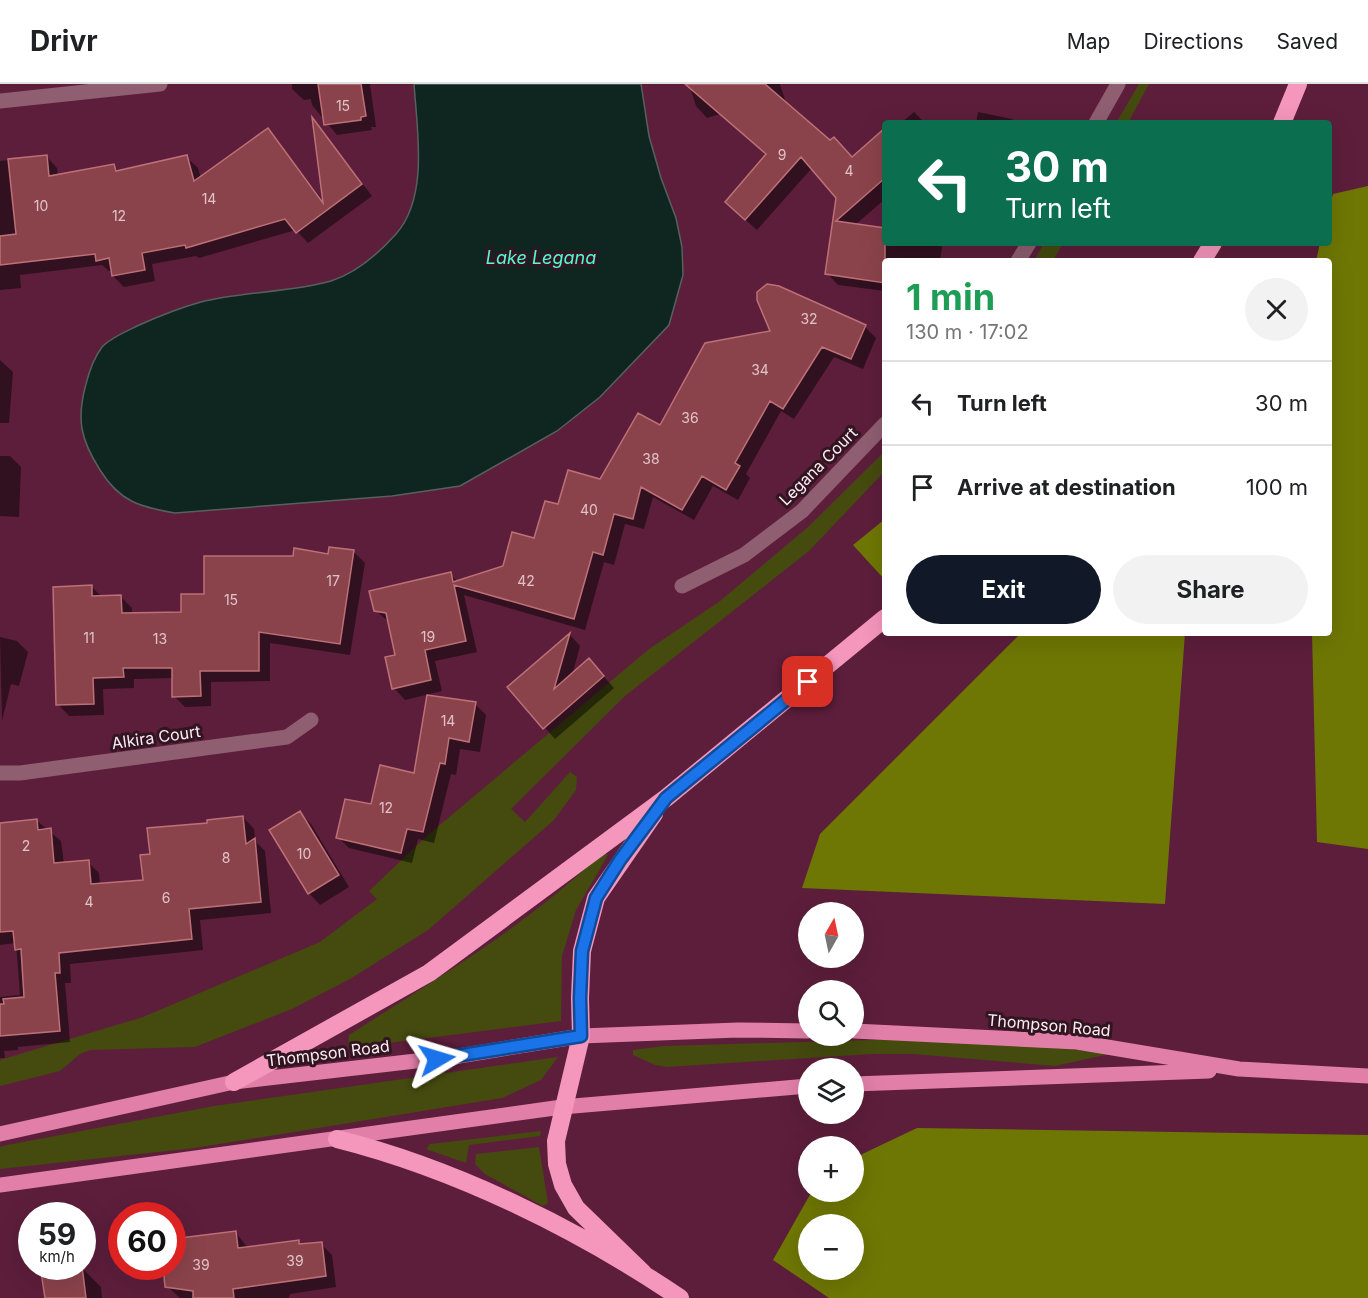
<!DOCTYPE html>
<html lang="en">
<head>
<meta charset="utf-8">
<style>
  :root { --surface:#fff; --page:#f2f2f2; --text:#202124; --muted:#757577; --line:#e0e0e0; --accent:#111827 }
  body { margin:0; font-family:Inter,sans-serif; background:var(--page); color:var(--text); height:100vh; display:flex; flex-direction:column; font-size:22px; white-space:nowrap }
  * { box-sizing:border-box; margin:0 }
  p { font-size:20px; color:var(--muted) }
  .icon { flex:none; width:33px; height:33px; fill:none; stroke:currentColor; stroke-width:2; stroke-linecap:round; stroke-linejoin:round }
  .map { position:relative; flex:1; overflow:hidden }
  .drawer { position:absolute; left:882px; top:174px; width:450px; height:378px; display:flex; flex-direction:column; background:var(--surface); border-radius:6px; box-shadow:0 6px 24px #0002 }
  .drawer>* { flex:none }
  .banner { position:absolute; left:882px; top:36px; width:450px; height:126px; border-radius:6px; box-shadow:0 6px 24px #0002; background:#0b6e4f; color:#fff; overflow:hidden }
  .needle { width:39px; rotate:9deg }
  .tools { position:absolute; left:798px; top:818px; display:grid; gap:12px }
  .tools a { display:grid; place-items:center; width:66px; height:66px; border-radius:50%; background:var(--surface); box-shadow:0 6px 24px #0002; font-size:30px }
  .speed { position:absolute; left:18px; top:1118px; display:flex; gap:12px; font-size:30px; font-weight:700; text-align:center }
  .speed>* { display:grid; place-content:center; width:78px; height:78px; border-radius:50%; background:var(--surface); box-shadow:0 6px 24px #0002; line-height:1 }
  .speed small { font-size:15px; font-weight:400 }
  .speed .limit { border:9px solid #d22; background:#fff; color:#111 }
  .pin { position:absolute; display:grid; place-items:center; width:51px; height:51px; color:#fff; margin:-26px; border-radius:12px; box-shadow:0 3px 9px #0006 }
  .me { position:absolute; width:66px; margin:-33px; rotate:83deg; stroke-linejoin:round; filter:drop-shadow(0 0 4px #0008) }
  .turn { display:flex; align-items:center; gap:21px; height:126px; padding:0 24px; font-size:27px }
  .turn .icon { width:78px; height:78px; stroke-width:2.5 }
  .turn b { display:block; font-size:42px; line-height:51px }
  .round { display:grid; place-items:center; flex:none; width:63px; height:63px; border-radius:32px; background:var(--page) }
  .summary { display:flex; align-items:center; justify-content:space-between; height:102px; padding:0 24px }
  h1 { font-size:36px; font-weight:700; line-height:45px; color:#1e9e55 }
  .button { display:flex; gap:12px; margin-top:auto; padding:12px 24px }
  .button a { flex:1; height:69px; border-radius:36px; background:var(--accent); color:#fff; font-size:24px; font-weight:700; line-height:69px; text-align:center }
  .button a+a { background:var(--page); color:var(--text) }
  ul { padding:0; list-style:none }
  li { display:flex; align-items:center; gap:18px; height:84px; padding:0 24px; border-top:2px solid var(--line) }
  li div { flex:1 }
  li b { display:block; font-size:22px }
  li em { font-style:normal }
  header { display:flex; align-items:center; gap:36px; box-sizing:border-box; height:84px; padding:0 30px; background:var(--surface); border-bottom:2px solid var(--line) }
  header strong { font-size:28px }
  nav { display:flex; gap:33px; margin-inline-start:auto; font-size:21px }
  .map>svg:first-child { display:block }
  .green { fill:#454a0f }
  .forest { fill:#6f7704; fill-rule:evenodd }
  .water { fill:#0f251f; stroke:#56615e; stroke-width:1.5 }
  .shadow { fill:#0007 }
  .building { fill:#8b434b; stroke:#bd7077; stroke-width:1.5 }
  .lines { fill:none; stroke-linecap:round; stroke-linejoin:round }
  .street { stroke:#8f5e71; stroke-width:15 }
  .primary { stroke:#e17fa8; stroke-width:15 }
  .highway { stroke:#f596bc; stroke-width:18 }
  .route-casing { stroke:#114b97; stroke-width:15 }
  .route { stroke:#1a73e8; stroke-width:10 }
  .labels { text-anchor:middle; dominant-baseline:central; stroke-width:6; stroke-linejoin:round; paint-order:stroke }
  .number-label { font-size:14px; fill:#e0c2c8 }
  .street-label { font-size:16px; fill:#fdecf2; stroke:#311521 }
  .water-label { font-size:18px; font-style:italic; fill:#54f9d4; stroke:#311521 }
</style>
</head>
<body>
<header>
<strong>Drivr</strong>
<nav><a>Map</a><a>Directions</a><a>Saved</a></nav>
</header>
<div class="map">
<svg width="1368" height="1214" viewBox="0 0 1368 1214">
  <rect width="100%" height="100%" fill="#5d1e3b"/>
  <path class="green" d="M 1139,0 L 1149,0 L 1128,39 L 1116,39 Z
    M 1044,159 L 1063,159 L 1053,177 L 1034,177 Z
    M 885,367 L 885,387 L 809,467 L 625,612 L 511,725 L 525,738 L 570,688 L 577,693 L 576,706 L 554,736 L 428,846 L 350,895 L 292,925 L 195,963 L 90,966 L 80,970 L 60,987 L 0,1002 L 0,976 L 143,933 L 320,858 L 377,815 L 369,807 L 429,750 L 649,565 L 720,517 L 808,443 Z
    M 603,768 L 608,771 L 576,826 L 562,872 L 561,937 L 381,960 L 348,962 L 349,951 C 437,894 527,842 603,768 Z
    M 871,956 L 949,956 L 1106,968 L 1105,971 L 1055,982 L 913,970 L 872,970 L 667,983 L 655,981 L 633,971 L 633,966 L 664,962 Z
    M 558,973 L 541,996 L 502,1014 L 195,1064 L 0,1085 L 0,1063 L 7,1061 L 214,1022 Z
    M 541,1047 L 540,1052 L 469,1061 L 466,1079 L 426,1065 L 430,1060 Z
    M 539,1063 L 548,1119 L 543,1122 L 485,1090 L 475,1080 L 476,1070 Z"/>
  <path class="forest" d="M 1368,102 L 1368,765 L 1317,758 L 1312,549 L 1329,549 L 1329,177 L 1316,177 L 1320,159 L 1329,159 L 1329,125 L 1333,110 Z
    M 885,435 L 885,496 L 853,461 Z
    M 1021,549 L 1185,549 L 1165,820 L 802,804 L 820,750 Z
    M 917,1044 L 1368,1051 L 1368,1214 L 829,1214 L 773,1176 L 812,1107 L 854,1107 L 854,1074 ZM 808,1140 L 854,1140 L 854,1185 L 808,1185 Z"/>
  <path class="water" d="M 414,0 L 641,0 L 649,52 L 661,94 L 676,134 L 682,163 L 683,191 L 669,241 L 600,313 L 557,347 L 460,402 L 392,412 L 175,429 C 140,423 120,418 100,386 C 81,356 76,336 86,300 C 89,288 94,274 102,263 C 110,254 127,247 137,242 C 157,233 179,224 201,218 C 243,207 289,209 331,197 C 356,189 379,169 396,150 C 429,113 417,45 414,0 Z"/>
  <path class="shadow" d="M 292,0 L 370,0 L 376,43 L 371,43 L 372,46 L 337,51 L 312,21 L 311,15 L 304,16 L 292,5 Z
    M 689,0 L 780,0 L 792,38 L 853,75 L 885,46 L 885,115 L 855,141 L 885,145 L 885,159 L 938,159 L 942,163 L 940,177 L 885,177 L 885,207 L 838,201 L 827,189 L 838,114 L 812,84 L 757,146 L 738,129 L 768,71 L 720,30 L 707,34 L 696,22 Z
    M 914,28 L 925,39 L 901,39 Z
    M 978,28 L 1012,35 L 1016,39 L 976,39 Z
    M 314,37 L 372,112 L 308,159 L 296,146 L 199,174 L 196,172 L 152,180 L 155,197 L 124,203 L 113,192 L 112,187 L 109,187 L 102,181 L 20,191 L 21,204 L 0,206 L 0,77 L 46,72 L 57,84 L 58,92 L 114,82 L 120,88 L 186,73 L 198,84 L 201,95 L 268,46 L 325,119 Z
    M 865,243 L 876,254 L 863,285 L 834,273 L 794,335 L 781,327 L 746,390 L 750,394 L 738,416 L 713,402 L 694,436 L 653,413 L 644,445 L 625,440 L 614,481 L 604,478 L 585,546 L 464,511 L 477,568 L 435,577 L 442,607 L 405,616 L 394,604 L 397,572 L 389,538 L 375,526 L 450,490 L 458,498 L 504,483 L 535,456 L 559,422 L 601,397 L 660,343 L 706,260 Z
    M 0,276 L 13,288 L 9,339 L 0,339 Z
    M 0,372 L 10,372 L 21,383 L 19,433 L 0,432 Z
    M 354,468 L 365,479 L 350,571 L 270,559 L 270,597 L 211,598 L 211,622 L 185,623 L 174,612 L 173,594 L 134,595 L 134,604 L 103,605 L 104,631 L 69,632 L 58,620 L 92,503 L 102,513 L 121,513 L 132,524 L 132,530 L 182,529 L 206,511 L 294,473 Z
    M 570,551 L 580,562 L 572,592 L 589,576 L 614,604 L 555,655 L 509,603 Z
    M 0,553 L 17,557 L 28,568 L 19,602 L 11,600 L 2,637 Z
    M 475,620 L 486,631 L 480,668 L 460,665 L 456,691 L 451,690 L 434,759 L 418,755 L 412,779 L 349,764 L 338,753 L 372,722 L 416,691 Z
    M 300,729 L 311,740 L 349,803 L 320,821 L 309,809 Z
    M 243,733 L 254,745 L 255,757 L 265,767 L 271,829 L 200,836 L 203,866 L 70,880 L 71,899 L 65,899 L 70,958 L 18,963 L 18,966 L 4,967 L 5,974 L 0,974 L 0,913 L 20,911 L 16,859 L 0,861 L 0,740 L 37,737 L 61,757 L 64,780 L 88,778 L 99,789 L 100,801 L 144,797 L 151,771 L 209,740 Z
    M 236,1149 L 248,1164 L 298,1158 L 302,1162 L 321,1160 L 332,1171 L 336,1203 L 290,1210 L 289,1214 L 180,1214 L 167,1202 L 161,1182 L 172,1182 Z
    M 82,1184 L 101,1203 L 102,1214 L 46,1214 Z"/>
  <path class="building" d="M 318,0 L 361,0 L 366,32 L 361,33 L 361,36 L 324,41 Z
    M 685,0 L 765,0 L 830,56 L 834,53 L 852,73 L 885,44 L 885,94 L 836,137 L 885,144 L 885,199 L 825,190 L 836,114 L 801,73 L 745,136 L 725,118 L 766,70 Z
    M 312,33 L 362,100 L 296,149 L 285,135 L 186,164 L 185,161 L 142,169 L 145,186 L 112,192 L 109,174 L 96,177 L 95,170 L 0,181 L 0,152 L 16,150 L 8,75 L 47,71 L 49,92 L 114,80 L 116,87 L 187,71 L 194,97 L 268,44 L 323,119 Z
    M 767,200 L 779,202 L 866,241 L 851,275 L 822,263 L 783,325 L 770,317 L 735,379 L 740,382 L 726,406 L 702,392 L 682,426 L 641,403 L 633,435 L 614,430 L 603,471 L 593,468 L 574,535 L 454,501 L 466,557 L 425,566 L 431,596 L 392,605 L 385,573 L 395,571 L 386,529 L 374,527 L 369,507 L 451,488 L 453,498 L 503,482 L 512,448 L 534,454 L 545,417 L 558,420 L 568,386 L 600,395 L 638,329 L 660,341 L 705,259 L 770,247 L 757,216 L 757,208 Z
    M 329,463 L 354,466 L 340,560 L 259,548 L 259,587 L 200,587 L 201,612 L 172,613 L 172,584 L 123,584 L 124,593 L 93,594 L 94,620 L 56,621 L 53,503 L 92,501 L 92,512 L 121,511 L 122,529 L 181,528 L 181,510 L 204,510 L 204,472 L 293,472 L 294,464 L 328,470 Z
    M 570,549 L 554,605 L 589,574 L 604,592 L 543,645 L 507,603 Z
    M 427,611 L 476,618 L 469,658 L 449,654 L 445,680 L 440,679 L 423,748 L 407,745 L 401,769 L 336,754 L 345,715 L 371,720 L 380,681 L 414,689 Z
    M 300,727 L 339,791 L 308,810 L 269,746 Z
    M 243,732 L 246,760 L 255,754 L 261,818 L 189,825 L 192,855 L 59,869 L 60,889 L 55,889 L 60,947 L 0,952 L 0,920 L 4,920 L 3,915 L 24,913 L 21,865 L 15,866 L 13,847 L 0,848 L 0,739 L 37,735 L 38,746 L 51,744 L 54,779 L 89,776 L 91,800 L 143,796 L 140,771 L 150,770 L 147,744 L 207,739 L 207,736 Z
    M 236,1147 L 238,1164 L 299,1156 L 299,1160 L 322,1158 L 326,1192 L 233,1205 L 234,1214 L 193,1214 L 193,1207 L 165,1203 L 163,1182 L 172,1182 L 172,1155 Z
    M 82,1182 L 86,1214 L 45,1214 L 41,1188 Z"/>
  <g class="lines">
    <path class="street" d="M 0,17 L 160,0
      M 1096,39 L 1118,0
      M 1018,177 L 1029,159
      M 682,502 L 744,471 L 802,427 L 885,340
      M 0,689 L 20,689 L 287,653 L 311,636"/>
    <path class="primary" d="M 854,947 L 1077,958 L 1239,985 L 1368,992
      M 854,1000 L 1209,987
      M 0,1050 L 234,998 L 459,972 L 581,952 L 738,946 L 808,947
      M 0,1101 L 562,1023 L 808,1002"/>
    <path class="highway" d="M 1282,39 L 1298,0
      M 1202,177 L 1213,159
      M 234,998 L 429,889 L 666,714 L 885,534
      M 337,1055 C 456,1085 578,1145 680,1214
      M 643,1189 L 576,1124 L 563,1101 L 557,1080 L 556,1057 L 581,952 L 580,914 L 582,867 L 596,814 L 654,730"/>
  </g>
  <g class="lines">
    <defs>
      <path id="route" d="M 437,975 L 581,952 L 580,914 L 582,867 L 596,814 L 620,776 L 666,714 L 808,598"/>
    </defs>
    <use href="#route" class="route-casing"/>
    <use href="#route" class="route"/>
  </g>
  <g class="labels">
    <g class="number-label">
      <text x="343" y="21">15</text>
      <text x="782" y="70">9</text>
      <text x="849" y="86">4</text>
      <text x="209" y="114">14</text>
      <text x="41" y="121">10</text>
      <text x="119" y="131">12</text>
      <text x="809" y="234">32</text>
      <text x="760" y="285">34</text>
      <text x="690" y="333">36</text>
      <text x="651" y="374">38</text>
      <text x="589" y="425">40</text>
      <text x="333" y="496">17</text>
      <text x="526" y="496">42</text>
      <text x="231" y="515">15</text>
      <text x="428" y="552">19</text>
      <text x="89" y="553">11</text>
      <text x="160" y="554">13</text>
      <text x="448" y="636">14</text>
      <text x="386" y="723">12</text>
      <text x="26" y="761">2</text>
      <text x="304" y="769">10</text>
      <text x="226" y="773">8</text>
      <text x="166" y="813">6</text>
      <text x="89" y="817">4</text>
      <text x="295" y="1176">39</text>
      <text x="201" y="1180">39</text>
    </g>
    <g class="street-label">
      <text transform="translate(818 382) rotate(-45)">Legana Court</text>
      <text transform="translate(156 653) rotate(-8)">Alkira Court</text>
      <text transform="translate(1049 941) rotate(5)">Thompson Road</text>
      <text transform="translate(328 969) rotate(-7)">Thompson Road</text>
    </g>
    <g class="water-label">
      <text x="541" y="173">Lake Legana</text>
    </g>
  </g>
</svg>
<div class="tools">
<a><svg class="needle" viewBox="-14 -14 28 28"><path d="M0-13l5 13h-10z" fill="#e53935"/><path d="M0 13l5-13h-10z" fill="#757577"/></svg></a>
<a><svg class="icon" aria-label="search" viewBox="0 0 24 24"><circle cx="10" cy="10" r="6"/><path d="M15 15l6 6"/></svg></a>
<a><svg class="icon" aria-label="layers" viewBox="0 0 24 24"><path d="M12 4l9 5-9 5-9-5zM3 14l9 5 9-5"/></svg></a>
<a>+</a>
<a>−</a>
</div>
<div class="speed"><div>59<small>km/h</small></div><div class="limit">60</div></div>
<div class="pin" style="left:808px;top:598px;background:#d93025"><svg class="icon" aria-label="arrive" viewBox="0 0 24 24"><path d="M6 21V4h12l-3 4 3 4H6"/></svg></div>
<svg class="me" style="left:437px;top:975px" viewBox="-20 -20 40 40"><path d="M0-17L14 15 0 8-14 15z" fill="#1a73e8" stroke="#fff" stroke-width="4"/></svg>
<div class="banner">
<div class="turn"><svg class="icon" aria-label="left" viewBox="0 0 24 24"><path d="M17 20v-9H6M10 6l-5 5 5 5"/></svg><div><b>30 m</b>Turn left</div></div>
</div>
<section class="drawer">
<div class="summary"><div><h1>1 min</h1><p>130 m · 17:02</p></div><a class="round"><svg class="icon" aria-label="close" viewBox="0 0 24 24"><path d="M6 6l12 12M18 6L6 18"/></svg></a></div>
<ul>
<li><svg class="icon" aria-label="left" viewBox="0 0 24 24"><path d="M17 20v-9H6M10 6l-5 5 5 5"/></svg><div><b>Turn left</b></div><em>30 m</em></li>
<li><svg class="icon" aria-label="arrive" viewBox="0 0 24 24"><path d="M6 21V4h12l-3 4 3 4H6"/></svg><div><b>Arrive at destination</b></div><em>100 m</em></li>
</ul>
<div class="button"><a>Exit</a><a>Share</a></div>
</section>
</div>
</body>
</html>
